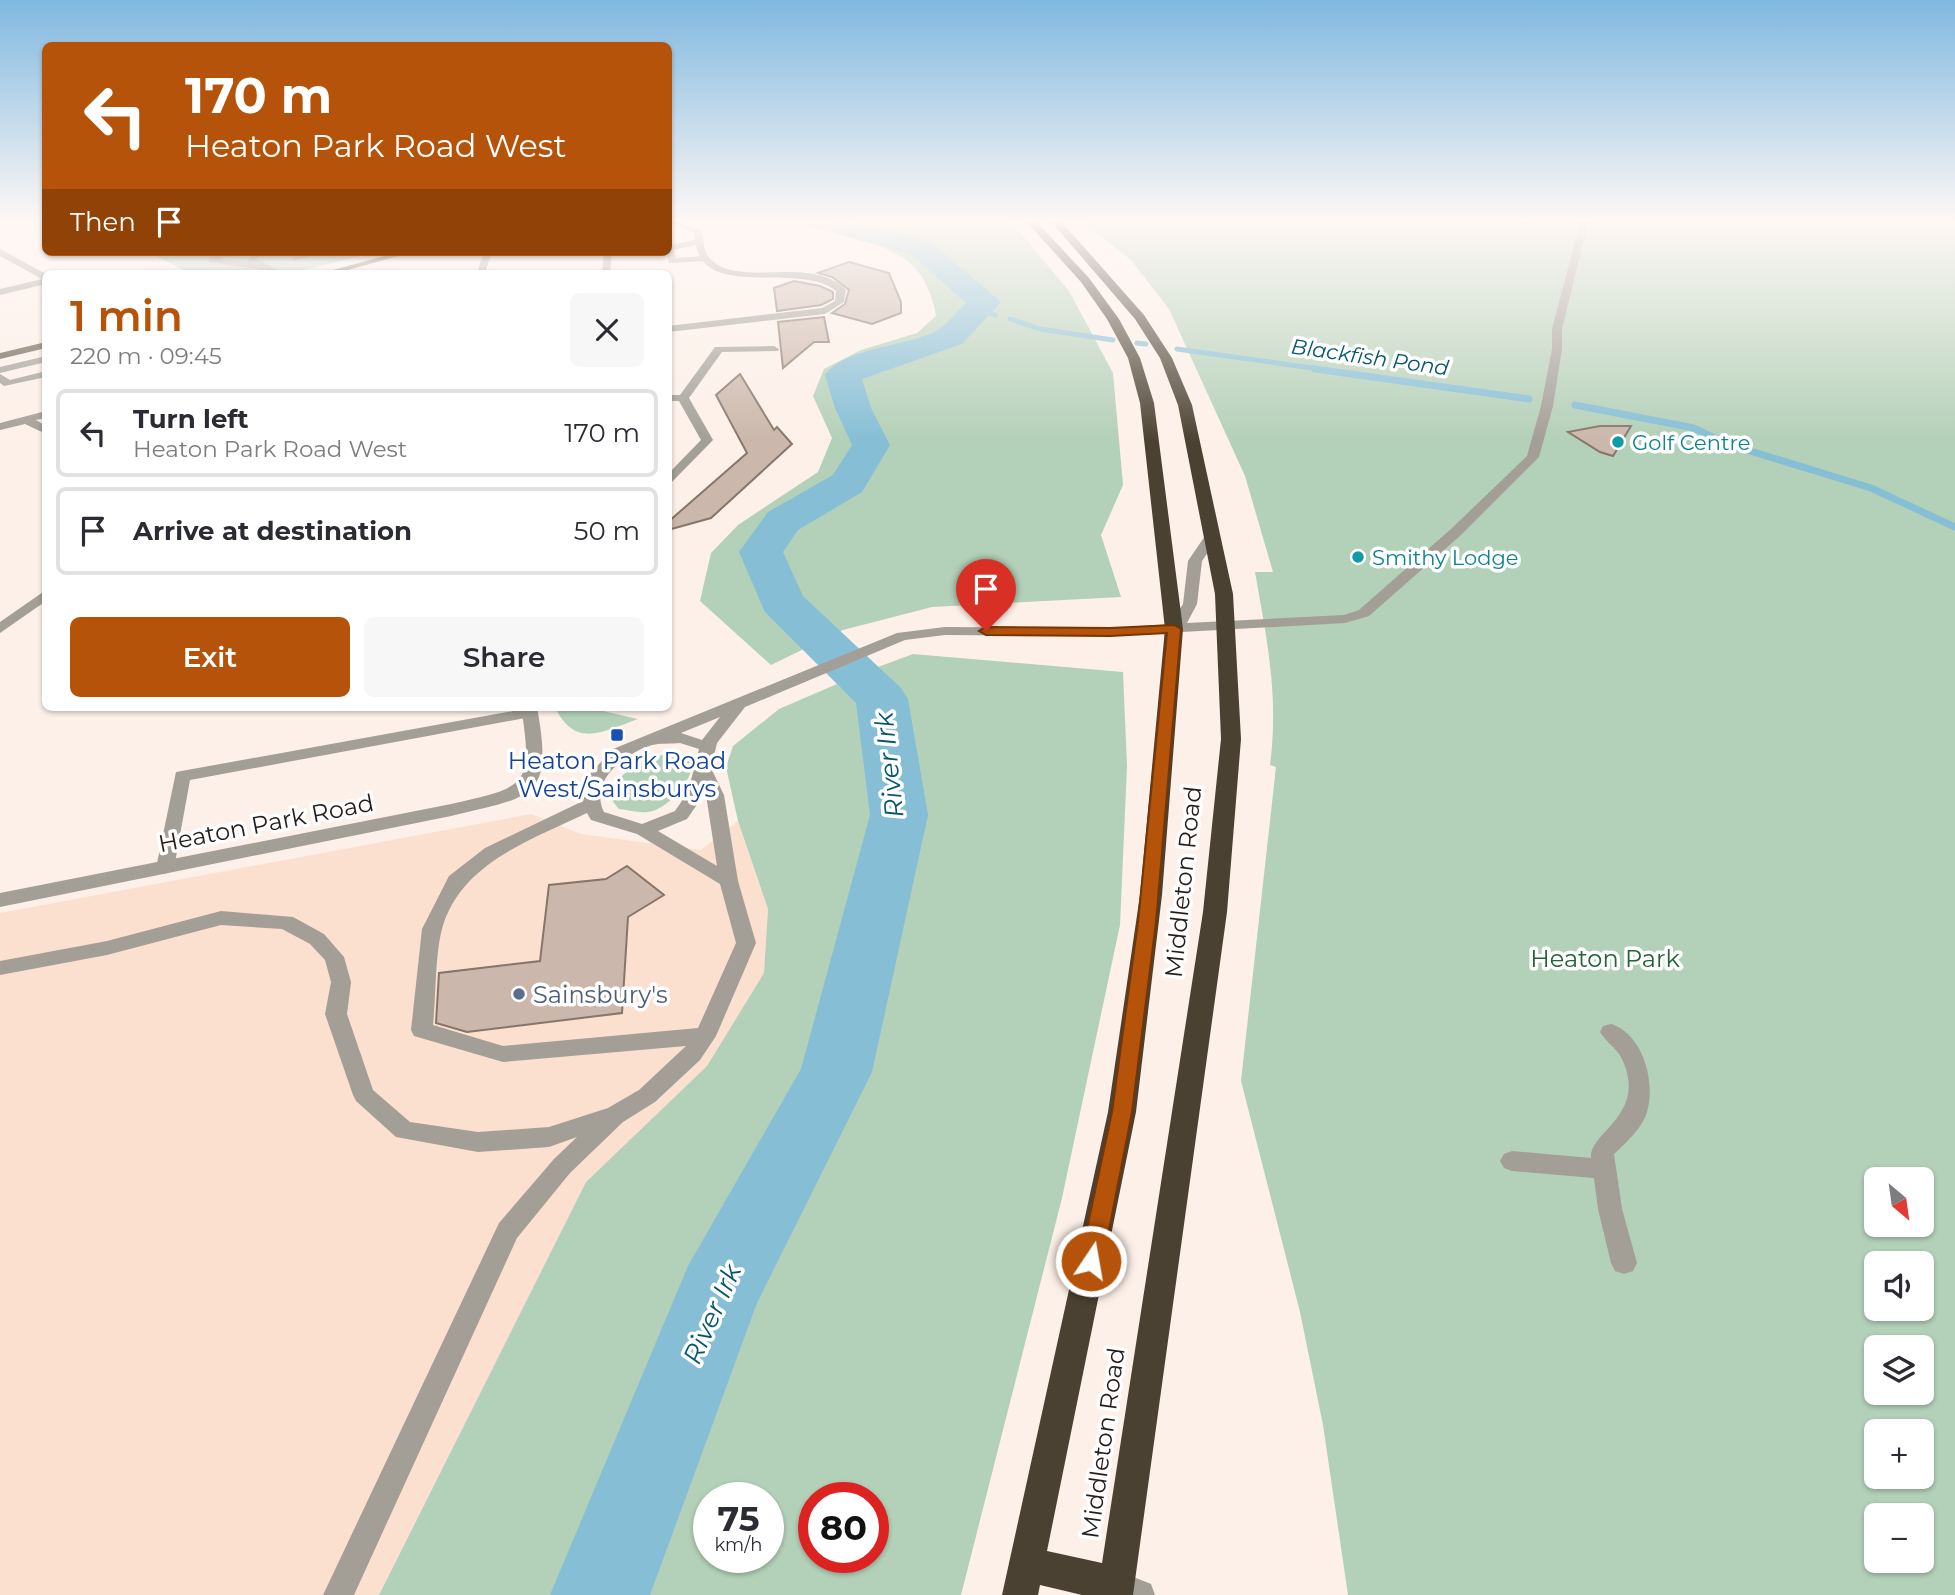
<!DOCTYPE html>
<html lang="en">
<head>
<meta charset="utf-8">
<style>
  :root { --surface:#fff; --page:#f7f7f7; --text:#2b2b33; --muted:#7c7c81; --line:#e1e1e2; --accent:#b45309 }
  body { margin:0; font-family:Montserrat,sans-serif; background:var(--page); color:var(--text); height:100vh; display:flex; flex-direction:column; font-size:26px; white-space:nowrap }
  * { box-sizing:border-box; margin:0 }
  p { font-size:23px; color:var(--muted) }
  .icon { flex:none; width:38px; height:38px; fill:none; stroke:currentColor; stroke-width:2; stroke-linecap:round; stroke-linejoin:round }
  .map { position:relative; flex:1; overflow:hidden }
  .details { position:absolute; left:42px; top:270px; width:630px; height:441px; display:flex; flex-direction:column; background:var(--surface); border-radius:10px; box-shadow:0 2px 5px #0004 }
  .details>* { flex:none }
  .banner { position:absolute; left:42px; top:42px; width:630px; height:214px; border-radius:10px; box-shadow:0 2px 5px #0004; background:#b45309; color:#fff; overflow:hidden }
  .needle { width:46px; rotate:151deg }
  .controls { position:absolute; left:1864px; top:1167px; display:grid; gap:14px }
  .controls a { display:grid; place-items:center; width:70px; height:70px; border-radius:10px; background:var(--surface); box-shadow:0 2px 5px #0004; font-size:35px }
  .speed { position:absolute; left:693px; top:1482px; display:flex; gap:14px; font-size:35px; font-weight:700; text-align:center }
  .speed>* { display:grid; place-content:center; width:91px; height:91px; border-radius:50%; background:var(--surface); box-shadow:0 2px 5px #0004; line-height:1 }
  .speed small { font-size:18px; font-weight:400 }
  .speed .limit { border:10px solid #d22; background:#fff; color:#111 }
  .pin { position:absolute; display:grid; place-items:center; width:60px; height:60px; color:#fff; margin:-72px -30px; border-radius:50% 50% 50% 0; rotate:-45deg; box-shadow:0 0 7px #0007 }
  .pin .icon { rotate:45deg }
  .me { position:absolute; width:77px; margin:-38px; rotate:12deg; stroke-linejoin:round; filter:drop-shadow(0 0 5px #0008) }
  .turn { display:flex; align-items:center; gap:24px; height:147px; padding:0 28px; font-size:32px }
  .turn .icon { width:91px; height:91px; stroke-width:2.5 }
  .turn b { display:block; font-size:49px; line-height:60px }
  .then { display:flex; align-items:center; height:66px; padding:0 28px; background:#0003; gap:14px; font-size:26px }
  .round { display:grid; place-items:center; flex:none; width:74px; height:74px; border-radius:10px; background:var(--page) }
  .summary { display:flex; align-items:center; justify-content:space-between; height:119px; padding:0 28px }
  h1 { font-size:42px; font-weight:600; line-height:52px; color:var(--accent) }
  .cta { display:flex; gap:14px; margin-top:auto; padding:14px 28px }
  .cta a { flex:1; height:80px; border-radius:10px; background:var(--accent); color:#fff; font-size:28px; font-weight:600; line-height:80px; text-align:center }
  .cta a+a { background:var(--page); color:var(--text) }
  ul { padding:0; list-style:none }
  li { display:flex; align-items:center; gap:21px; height:88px; margin:0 14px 10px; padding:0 14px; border:4px solid var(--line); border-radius:10px }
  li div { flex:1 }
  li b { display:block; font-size:26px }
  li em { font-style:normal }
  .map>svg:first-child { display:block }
  .built { fill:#fce0cf }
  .green { fill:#b3d0b8; fill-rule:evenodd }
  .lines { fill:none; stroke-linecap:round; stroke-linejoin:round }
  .stream-far1 { stroke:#85bed5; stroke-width:5 }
  .stream { stroke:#85bed5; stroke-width:7 }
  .river { fill:#85bed5; fill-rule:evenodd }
  .building { fill:#cbb7ab; stroke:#87756a; stroke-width:2 }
  .lane { fill:#a39e96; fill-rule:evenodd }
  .street { fill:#a39e96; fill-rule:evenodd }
  .primary { fill:#62594b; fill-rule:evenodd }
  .highway { fill:#4b4132; fill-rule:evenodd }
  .route { fill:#b45309; stroke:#753606; stroke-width:2 }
  .culture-dot { fill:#0f9aa8; stroke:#fff; stroke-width:2.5 }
  .transit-dot { fill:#1a4fb4; stroke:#fff; stroke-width:2.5 }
  .service-dot { fill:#5c6f8a; stroke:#fff; stroke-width:2.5 }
  .labels { text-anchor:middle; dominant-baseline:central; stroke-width:7; stroke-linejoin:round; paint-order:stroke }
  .far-water-label { font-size:21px; font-style:italic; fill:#05566d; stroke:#fff }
  .far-culture-label { font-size:21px; fill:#0d838f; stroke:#fff; text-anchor:start }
  .transit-label { font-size:24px; fill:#164399; stroke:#fff }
  .street-label { font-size:24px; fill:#251d19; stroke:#fff }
  .park-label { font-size:24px; fill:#236336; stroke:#fff }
  .service-label { font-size:24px; fill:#4e5e75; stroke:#fff; text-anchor:start }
  .water-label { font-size:26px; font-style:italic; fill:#05566d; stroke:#fff }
</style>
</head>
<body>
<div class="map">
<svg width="1955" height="1595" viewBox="0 0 1955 1595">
  <rect width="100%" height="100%" fill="#fdf0e8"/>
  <path class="built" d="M 531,814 L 581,834 L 701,850 L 738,821 L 768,909 L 764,973 L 707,1066 L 586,1182 L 379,1595 L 0,1595 L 0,913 Z"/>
  <path class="green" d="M 777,219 L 1009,219 L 1069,291 L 1113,373 L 1123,485 L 1101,535 L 1121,597 L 932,607 L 843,630 L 771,665 L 700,601 L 711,553 L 738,525 L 818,472 L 832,438 L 813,396 L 824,369 L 861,350 L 917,333 L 936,316 C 934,298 922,270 906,260 C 869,236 819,228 777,219 Z
    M 1078,219 L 1955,219 L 1955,1595 L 1348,1595 L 1323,1425 L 1300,1312 L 1241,1081 L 1276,767 L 1270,765 C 1279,696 1267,640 1255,572 L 1273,572 L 1245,476 L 1169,309 L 1131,260 ZM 1876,1180 L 1922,1180 L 1922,1225 L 1876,1225 ZM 1876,1264 L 1922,1264 L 1922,1309 L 1876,1309 ZM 1876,1348 L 1922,1348 L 1922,1393 L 1876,1393 ZM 1876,1432 L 1922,1432 L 1922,1477 L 1876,1477 ZM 1876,1516 L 1922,1516 L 1922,1561 L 1876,1561 Z
    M 148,252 L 378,252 L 291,273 L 189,273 Z
    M 913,654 L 1123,672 L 1127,766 L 1120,925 L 1062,1198 L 961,1595 L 624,1595 L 632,1565 L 788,1181 L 858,1061 L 906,888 L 911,807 L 894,708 L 870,670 ZM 709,1498 L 768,1498 L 768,1558 L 709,1558 ZM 873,1498 L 873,1558 L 814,1558 L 814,1498 Z
    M 837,684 L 861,706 L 875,822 L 810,1076 L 718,1234 L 670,1325 L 558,1595 L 379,1595 L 586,1182 L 707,1066 L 764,973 L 768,909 L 738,821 L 726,767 L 733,746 L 779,709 Z
    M 555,707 L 585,707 L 638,719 C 602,732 575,749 555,707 Z
    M 670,753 L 685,756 L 693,765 C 689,784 668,809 648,812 C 638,813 628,810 619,809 L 610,798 C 613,772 649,757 670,753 Z"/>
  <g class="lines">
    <path class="stream-far1" d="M 978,309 L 995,315
      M 1010,319 L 1040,329 L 1113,340
      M 1137,343 L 1146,344
      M 1177,349 L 1327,370"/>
    <path class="stream" d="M 1315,369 L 1529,399
      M 1575,405 L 1694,428 L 1724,443 L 1871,488 L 1955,527"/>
    <path class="river" d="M 802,219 L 843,219 L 932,243 L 1001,302 L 962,344 L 862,379 L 871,408 L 890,445 L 862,492 L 798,530 L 783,552 L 803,596 L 901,688 L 908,699 L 928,815 L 872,1072 L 757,1303 L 650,1595 L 550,1595 L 688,1266 L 801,1069 L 870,815 L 856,703 L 765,612 L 739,552 L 768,512 L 833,475 L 852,445 L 835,408 L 825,375 C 846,346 908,347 938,330 C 948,324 957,311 966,303 L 912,255 L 806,225 Z"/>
  </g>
  <path class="building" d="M 849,262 L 889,273 L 901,302 L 901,313 L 872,324 L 832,313 L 845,304 L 849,290 L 832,277 L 818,273 Z
    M 794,281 L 820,286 L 833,292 L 833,299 L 821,305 L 777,311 L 774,288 Z
    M 824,317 L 829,342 L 814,342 L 783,368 L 778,322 Z
    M 740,374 L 774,430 L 777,427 L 792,444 L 711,518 L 668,530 L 668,522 L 747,453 L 716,395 Z
    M 1600,426 L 1631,426 L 1613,456 L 1600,452 L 1568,432 Z
    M 627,866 L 664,895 L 628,917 L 622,1013 L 467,1032 L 436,1023 L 439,973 L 540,961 L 549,885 L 606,879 Z"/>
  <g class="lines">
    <path class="lane" d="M 1581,219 L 1589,219 L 1562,329 L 1562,349 L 1553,406 L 1539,457 L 1461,535 L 1369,616 L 1345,623 L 1110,636 L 945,635 L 905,640 L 745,707 L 717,743 L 711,768 L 724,795 L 738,881 L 756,943 L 716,1036 L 700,1060 L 655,1102 L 623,1122 L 570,1173 L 517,1238 L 354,1595 L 323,1595 L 499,1223 L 554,1159 L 577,1137 L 549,1147 L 478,1152 L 396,1137 L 356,1101 L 353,1095 L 325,1014 L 331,982 L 325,960 L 310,944 L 282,929 L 221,925 L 107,955 L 0,975 L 0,961 L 107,941 L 221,911 L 293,917 L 324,934 L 344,957 L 351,982 L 347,1014 L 373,1090 L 410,1122 L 478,1132 L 549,1127 L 608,1108 L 639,1090 L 686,1046 L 503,1062 L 414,1036 L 411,1030 L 422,929 L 449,876 L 485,848 L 583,801 L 587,777 L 613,749 L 897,633 L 945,627 L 1110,628 L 1170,624 L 1183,604 L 1188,561 L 1207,533 L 1217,533 L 1219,536 L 1202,561 L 1197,604 L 1187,623 L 1344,615 L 1359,610 L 1451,529 L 1527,456 L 1541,406 L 1552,349 L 1552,329 ZM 720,717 L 702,740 L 681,733 ZM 680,743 L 699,749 L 688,792 L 675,811 L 642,824 L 604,812 C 588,780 626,753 652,745 C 660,743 671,744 680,743 ZM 705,793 L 706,795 L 717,866 L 658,831 L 687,819 ZM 587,813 L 591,820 L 637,834 L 720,884 L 736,943 L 698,1028 L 503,1046 L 433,1025 C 436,997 435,955 442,929 C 460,863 531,840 587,813 Z
      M 701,238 L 704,243 L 674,250 L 676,258 L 705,256 L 708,261 L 669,263 L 666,252 L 668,252 L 668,246 Z
      M 219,252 L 229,252 L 220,259 L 250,262 L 248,260 L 253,252 L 261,252 L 257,259 L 284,273 L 209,262 L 209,258 Z
      M 307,252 L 321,252 L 295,261 L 291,258 Z
      M 46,356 L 46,362 L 0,373 L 0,367 Z
      M 46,371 L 46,377 L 4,386 L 0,383 L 0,374 L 10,380 Z
      M 530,708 L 536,710 L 538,713 L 536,716 L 190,780 L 174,868 L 165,874 L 156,868 L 176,772 Z
      M 1611,1024 C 1643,1034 1656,1082 1647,1112 C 1643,1127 1626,1143 1614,1154 L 1622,1209 L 1637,1263 L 1633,1271 L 1624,1274 L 1615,1271 L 1611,1263 L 1598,1209 L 1594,1178 L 1512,1171 L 1504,1168 L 1500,1161 L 1504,1154 L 1512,1151 L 1591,1158 C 1588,1132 1650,1115 1621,1057 C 1616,1048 1606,1042 1600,1032 L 1603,1026 Z"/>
    <path class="street" d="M 668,219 L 701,230 C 704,238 703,249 708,256 C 734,291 810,253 846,290 L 844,302 L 825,314 L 668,332 L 668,326 L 822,308 L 835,301 L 836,291 C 802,263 718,295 699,255 C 695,248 696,240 694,233 L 668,223 Z
      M 0,249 L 46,274 L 46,284 L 0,295 L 0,289 L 42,279 L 0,256 Z
      M 484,252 L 492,252 L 485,273 L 477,273 Z
      M 604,252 L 612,252 L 610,273 L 602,273 Z
      M 774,346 L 779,349 L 778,351 L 722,352 L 689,398 L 713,440 L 668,486 L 668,474 L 701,440 L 679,401 L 668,401 L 668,395 L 680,395 L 715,347 Z
      M 46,411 L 46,418 L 36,420 L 46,426 L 46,434 L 25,424 L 0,430 L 0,423 Z
      M 46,590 L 46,601 L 0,633 L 0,622 Z
      M 521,707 L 537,707 C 554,800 533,796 451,816 L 0,907 L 0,893 L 451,804 C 526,787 534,787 521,707 Z
      M 1116,1570 L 1151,1584 L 1155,1595 L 1105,1595 L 1101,1585 L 1105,1574 Z"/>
    <path class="primary" d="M 399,252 L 413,252 L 337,273 L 322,273 Z
      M 46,342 L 46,348 L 0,359 L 0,353 Z"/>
    <path class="highway" d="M 1024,219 L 1034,219 L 1089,278 L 1119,319 L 1140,358 L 1154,403 L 1183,629 L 1162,895 L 1136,1112 L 1047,1551 L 1102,1563 L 1203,912 L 1221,739 L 1215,594 L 1178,405 L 1160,358 L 1135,319 L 1049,219 L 1059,219 L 1144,315 L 1172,358 L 1192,405 L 1233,594 L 1241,739 L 1227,912 L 1133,1595 L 1082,1595 L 1040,1585 L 1038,1595 L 1002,1595 L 1108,1112 L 1140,895 L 1165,629 L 1140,403 L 1128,358 L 1107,319 L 1081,282 Z"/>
  </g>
  <linearGradient id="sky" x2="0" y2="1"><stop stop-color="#80b8e0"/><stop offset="0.5" stop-color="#fef8f5"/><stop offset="1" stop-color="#fef8f5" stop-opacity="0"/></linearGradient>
  <rect width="1955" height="442" fill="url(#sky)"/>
  <path class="route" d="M 1174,625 L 1181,629 L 1156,922 L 1132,1112 L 1103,1261 L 1099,1268 L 1091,1271 L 1083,1268 L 1080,1261 L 1112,1112 L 1138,922 L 1167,633 L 1110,636 L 986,635 L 979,631 L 986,627 L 1110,628 Z"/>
  <g class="culture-dot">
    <circle cx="1618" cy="442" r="7"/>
    <circle cx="1358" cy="557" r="7"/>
  </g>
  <rect class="transit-dot" x="610" y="728" width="14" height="14" rx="3.5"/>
  <circle class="service-dot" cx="519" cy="994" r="7"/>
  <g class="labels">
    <g class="far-water-label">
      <text transform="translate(1370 357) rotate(8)">Blackfish Pond</text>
    </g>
    <g class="far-culture-label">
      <text x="1632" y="442">Golf Centre</text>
      <text x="1372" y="557">Smithy Lodge</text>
    </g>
    <g class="transit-label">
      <text x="617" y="760">Heaton Park Road<tspan x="617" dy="28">West/Sainsburys</tspan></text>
    </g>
    <g class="street-label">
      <text transform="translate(266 823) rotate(-11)">Heaton Park Road</text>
      <text transform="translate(1183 882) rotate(-84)">Middleton Road</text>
      <text transform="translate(1103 1443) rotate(-82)">Middleton Road</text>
    </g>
    <g class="park-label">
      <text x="1605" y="958">Heaton Park</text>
    </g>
    <g class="service-label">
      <text x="533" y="994">Sainsbury's</text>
    </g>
    <g class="water-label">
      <text transform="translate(889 765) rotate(-96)">River Irk</text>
      <text transform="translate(712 1314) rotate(-66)">River Irk</text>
    </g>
  </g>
</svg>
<div class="controls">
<a><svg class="needle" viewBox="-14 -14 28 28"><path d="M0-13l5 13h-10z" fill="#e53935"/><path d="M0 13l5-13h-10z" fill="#7c7c81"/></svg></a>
<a><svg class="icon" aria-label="sound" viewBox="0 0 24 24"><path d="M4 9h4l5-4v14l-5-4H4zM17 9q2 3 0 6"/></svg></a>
<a><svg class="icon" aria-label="layers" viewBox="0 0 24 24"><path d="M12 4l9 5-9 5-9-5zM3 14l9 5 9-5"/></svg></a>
<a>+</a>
<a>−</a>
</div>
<div class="speed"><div>75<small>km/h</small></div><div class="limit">80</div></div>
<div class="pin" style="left:986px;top:631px;background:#d93025"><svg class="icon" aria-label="arrive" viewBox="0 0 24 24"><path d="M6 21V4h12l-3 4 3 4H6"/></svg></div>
<svg class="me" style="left:1091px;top:1261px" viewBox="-20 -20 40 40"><circle r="17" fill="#b45309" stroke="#fff" stroke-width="3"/><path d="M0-11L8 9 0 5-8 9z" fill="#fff"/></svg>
<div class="banner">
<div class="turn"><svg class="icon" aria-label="left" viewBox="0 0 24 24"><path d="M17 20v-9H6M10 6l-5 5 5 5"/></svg><div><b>170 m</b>Heaton Park Road West</div></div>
<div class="then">Then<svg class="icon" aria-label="arrive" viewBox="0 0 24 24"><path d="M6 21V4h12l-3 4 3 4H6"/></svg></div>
</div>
<section class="details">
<div class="summary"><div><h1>1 min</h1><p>220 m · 09:45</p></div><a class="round"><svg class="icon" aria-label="close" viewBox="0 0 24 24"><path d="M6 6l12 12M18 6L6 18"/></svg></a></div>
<ul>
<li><svg class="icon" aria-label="left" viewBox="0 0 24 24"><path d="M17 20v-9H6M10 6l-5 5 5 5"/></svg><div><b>Turn left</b><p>Heaton Park Road West</p></div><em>170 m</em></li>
<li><svg class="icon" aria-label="arrive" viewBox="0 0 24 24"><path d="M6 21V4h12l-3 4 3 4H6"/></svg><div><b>Arrive at destination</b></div><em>50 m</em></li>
</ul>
<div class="cta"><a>Exit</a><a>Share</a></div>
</section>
</div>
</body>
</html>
